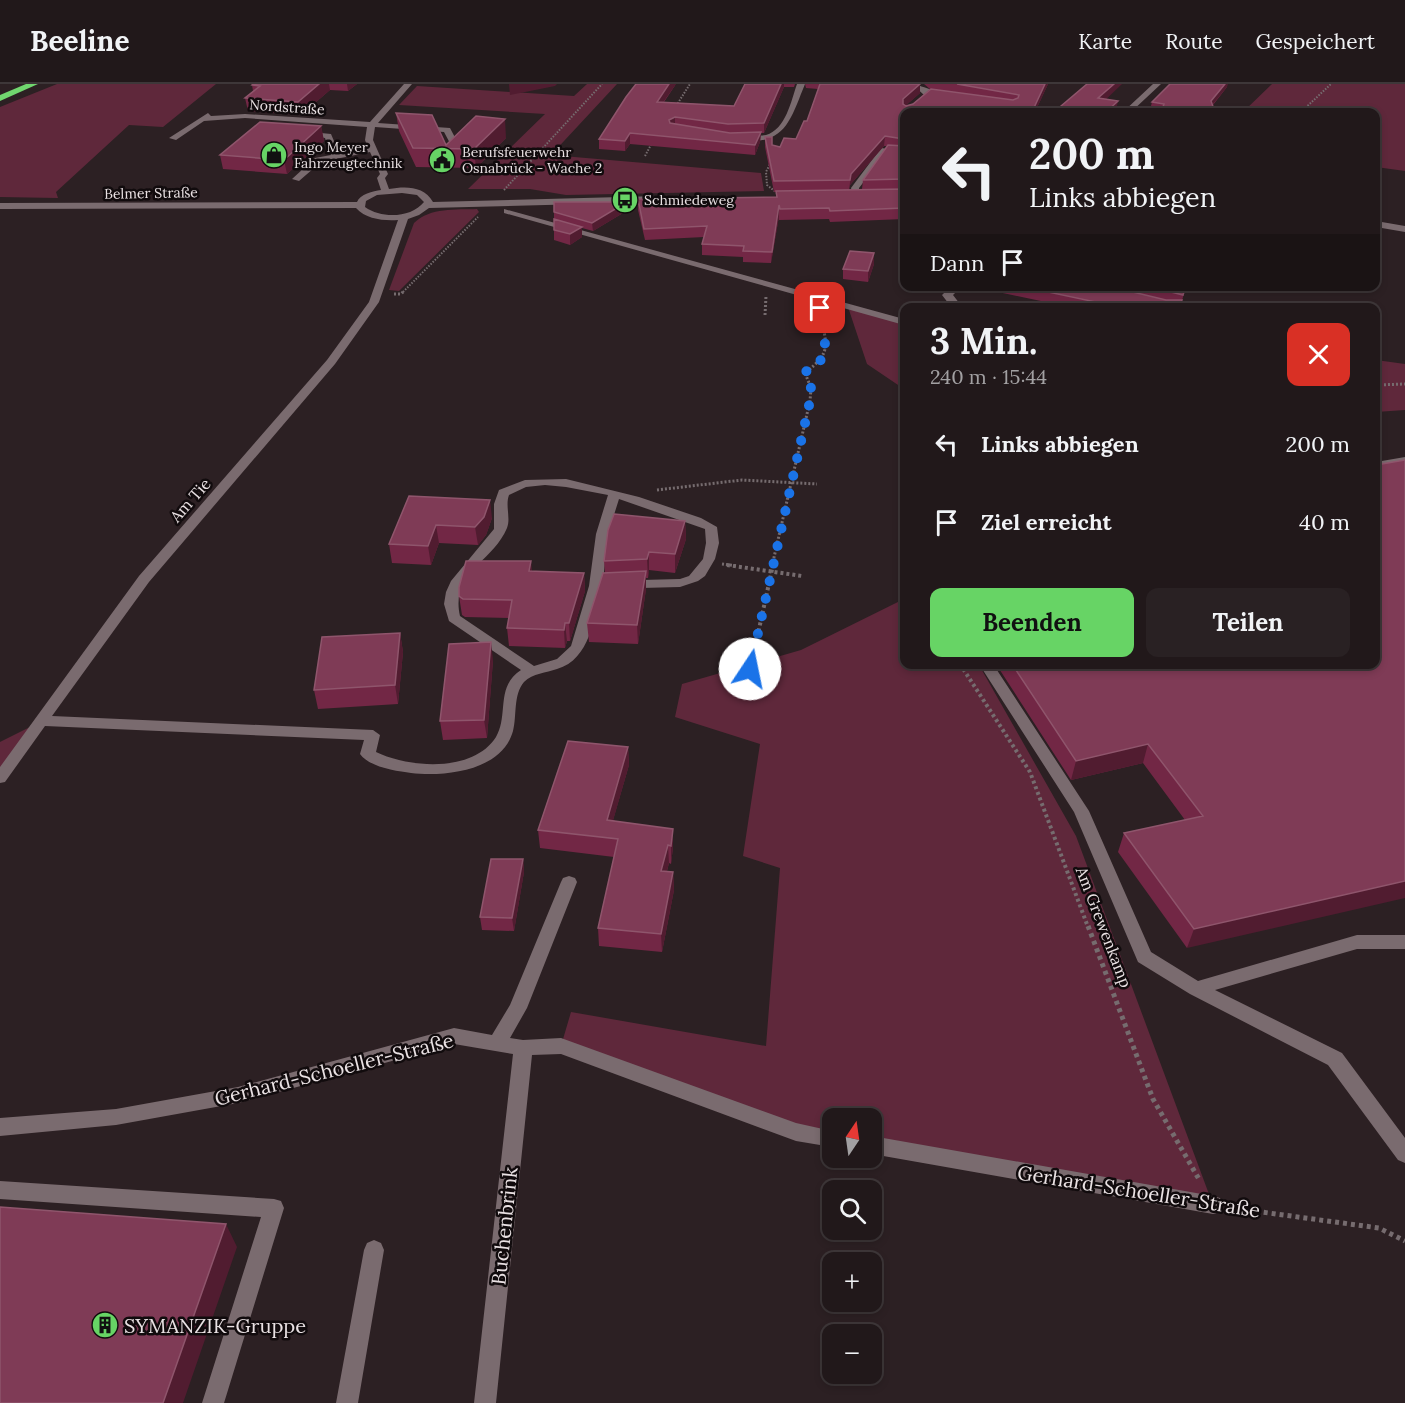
<!DOCTYPE html>
<html lang="de">
<head>
<meta charset="utf-8">
<style>
  :root { --surface:#21181a; --page:#292123; --text:#f1f3f6; --muted:#a2a0a2; --line:#3e3739; --accent:#67d465 }
  body { margin:0; font-family:Lora,serif; background:var(--page); color:var(--text); height:100vh; display:flex; flex-direction:column; font-size:22px; white-space:nowrap }
  * { box-sizing:border-box; margin:0 }
  p { font-size:20px; color:var(--muted) }
  .icon { flex:none; width:33px; height:33px; fill:none; stroke:currentColor; stroke-width:2; stroke-linecap:round; stroke-linejoin:round }
  .map { position:relative; flex:1; overflow:hidden }
  .side { position:absolute; left:900px; top:219px; width:480px; height:366px; display:flex; flex-direction:column; background:var(--surface); border-radius:12px; box-shadow:0 3px 9px #0003,0 0 0 2px var(--line) }
  .side>* { flex:none }
  .banner { position:absolute; left:900px; top:24px; width:480px; height:183px; border-radius:12px; box-shadow:0 3px 9px #0003,0 0 0 2px var(--line); background:#21181a; color:var(--text); overflow:hidden }
  .needle { width:39px; rotate:13deg }
  .controls { position:absolute; left:822px; top:1024px; display:grid; gap:12px }
  .controls a { display:grid; place-items:center; width:60px; height:60px; border-radius:12px; background:var(--surface); box-shadow:0 3px 9px #0003,0 0 0 2px var(--line); font-size:30px }
  .pin { position:absolute; display:grid; place-items:center; width:51px; height:51px; color:#fff; margin:-26px; border-radius:12px; box-shadow:0 3px 9px #0006 }
  .me { position:absolute; width:66px; margin:-33px; rotate:11deg; stroke-linejoin:round; filter:drop-shadow(0 0 4px #0008) }
  .turn { display:flex; align-items:center; gap:21px; height:126px; padding:0 30px; font-size:27px }
  .turn .icon { width:78px; height:78px; stroke-width:2.5 }
  .turn b { display:block; font-size:42px; line-height:51px }
  .then { display:flex; align-items:center; height:57px; padding:0 30px; background:#0003; gap:12px; font-size:22px }
  .round { display:grid; place-items:center; flex:none; width:63px; height:63px; border-radius:12px; background:var(--page) }
  .head { display:flex; align-items:center; justify-content:space-between; height:102px; padding:0 30px }
  h1 { font-size:36px; font-weight:700; line-height:45px }
  .cta { display:flex; gap:12px; margin-top:auto; padding:12px 30px }
  .cta a { flex:1; height:69px; border-radius:12px; background:var(--accent); color:#111; font-size:24px; font-weight:700; line-height:69px; text-align:center }
  .cta a+a { background:var(--page); color:var(--text) }
  ul { padding:0; list-style:none }
  li { display:flex; align-items:center; gap:18px; height:78px; padding:0 30px }
  li div { flex:1 }
  li b { display:block; font-size:22px }
  li em { font-style:normal }
  header { display:flex; align-items:center; gap:36px; box-sizing:border-box; height:84px; padding:0 30px; background:var(--surface); border-bottom:2px solid var(--line) }
  header strong { font-size:28px }
  nav { display:flex; gap:33px; margin-inline-start:auto; font-size:21px }
  .map>svg:first-child { display:block }
  .green { fill:#5f283b }
  .lines { fill:none; stroke-linecap:round; stroke-linejoin:round }
  .path-far3 { stroke:#766c6f; stroke-width:2; stroke-dasharray:1.5 1.5; stroke-linecap:butt }
  .path-far2 { stroke:#766c6f; stroke-width:3; stroke-dasharray:2 2; stroke-linecap:butt }
  .path-far1 { stroke:#766c6f; stroke-width:4; stroke-dasharray:3 3; stroke-linecap:butt }
  .path { stroke:#766c6f; stroke-width:5; stroke-dasharray:4 4; stroke-linecap:butt }
  .minor { fill:#7a6b6f; fill-rule:evenodd }
  .highway { fill:#71d66f; fill-rule:evenodd }
  .wall { fill:#722745; fill-rule:evenodd }
  .shaded-wall { fill:#511c30 }
  .building { fill:#7f3b56; stroke:#8f556c; stroke-width:1.5 }
  .route { stroke:#1a73e8; stroke-width:10; stroke-dasharray:0 18 }
  .labels { text-anchor:middle; dominant-baseline:central; stroke-width:5; stroke-linejoin:round; paint-order:stroke }
  .far-street-label { font-size:14px; fill:#e9e1e3; stroke:#110b0d }
  .far-poi-label { font-size:14px; fill:#e9e1e3; stroke:#110b0d; text-anchor:start }
  .street-label { font-size:16px; fill:#e9e1e3; stroke:#110b0d }
  .near-street-label { font-size:20px; fill:#e9e1e3; stroke:#110b0d }
  .near-poi-label { font-size:20px; fill:#e9e1e3; stroke:#110b0d; text-anchor:start }
</style>
</head>
<body>
<header>
<strong>Beeline</strong>
<nav><a>Karte</a><a>Route</a><a>Gespeichert</a></nav>
</header>
<div class="map">
<svg width="1405" height="1319" viewBox="0 0 1405 1319">
  <rect width="100%" height="100%" fill="#2c2023"/>
  <path class="green" d="M 57,0 L 216,0 L 163,43 L 129,41 L 56,108 L 58,114 L 0,113 L 0,23 Z
    M 587,0 L 617,0 L 551,71 L 761,89 L 764,107 L 566,111 L 530,105 L 468,105 L 545,30 L 399,21 L 417,2 L 574,12 Z
    M 1272,0 L 1405,0 L 1405,87 L 1376,83 L 1376,28 L 1243,28 Z
    M 477,125 L 479,128 L 399,207 L 389,206 L 414,139 C 431,123 455,126 477,125 Z
    M 848,223 L 904,238 L 904,305 L 867,280 Z
    M 1376,276 L 1405,280 L 1405,326 L 1376,328 Z
    M 904,515 L 904,580 L 979,581 L 1076,752 L 1213,1121 L 872,1061 L 872,1035 L 832,1035 L 832,1055 L 796,1048 L 561,962 L 571,928 L 766,962 L 780,784 L 743,772 L 760,660 L 675,633 L 682,600 L 801,566 Z
    M 42,637 L 0,694 L 0,658 Z"/>
  <g class="lines">
    <path class="path-far3" d="M 676,22 L 690,0
      M 1301,28 L 1331,0
      M 645,72 L 653,57
      M 771,78 L 766,88 L 767,101 L 777,109
      M 504,106 L 602,0
      M 403,208 L 478,133"/>
    <path class="path-far2" d="M 394,210 L 401,210 L 404,207
      M 765,231 L 766,212
      M 1376,301 L 1405,300
      M 657,406 L 742,396 L 817,400
      M 722,480 L 737,482
      M 772,482 L 810,317 L 811,304 L 805,289 C 834,266 825,262 821,228
      M 902,482 L 904,445"/>
    <path class="path-far1" d="M 727,481 L 802,492
      M 902,481 L 904,498
      M 960,580 L 1030,688 L 1088,843
      M 747,600 L 773,481"/>
    <path class="path" d="M 1088,842 L 1153,1015 L 1200,1097
      M 1232,1124 L 1379,1144 L 1405,1157"/>
    <path class="minor" d="M 404,0 L 412,0 L 378,39 L 450,44 L 459,61 L 452,63 L 444,48 L 375,43 L 373,56 L 388,90 L 385,94 L 389,105 C 406,102 424,102 433,118 L 659,112 L 663,115 L 659,118 L 429,124 L 419,131 L 408,135 L 379,218 L 335,280 L 149,498 L 52,632 L 373,646 L 380,651 L 376,668 C 409,684 473,689 496,653 C 509,631 495,603 521,586 L 449,537 L 444,520 L 446,508 L 451,497 L 494,445 L 494,420 L 499,406 L 525,396 L 566,395 L 639,413 L 701,434 L 717,443 L 719,459 L 715,475 L 705,492 L 698,497 L 680,503 L 602,505 C 593,534 591,575 557,585 C 546,589 533,589 524,598 C 513,611 517,632 513,647 C 502,687 445,693 411,689 C 396,687 369,683 360,670 L 364,656 L 45,642 L 5,698 L 0,699 L 0,683 L 139,492 L 327,276 L 369,218 L 398,136 C 383,137 366,135 356,124 L 0,125 L 0,119 L 357,118 C 360,110 373,107 381,106 L 377,94 L 380,90 L 370,68 L 321,78 L 299,97 L 292,95 L 315,74 L 331,71 L 325,54 L 301,51 L 301,47 L 331,50 L 339,69 L 368,64 L 365,56 L 367,43 L 245,34 L 204,37 L 176,56 L 169,54 L 208,29 L 211,32 L 245,30 L 370,38 ZM 402,109 L 417,111 L 424,118 C 411,134 382,135 365,123 L 366,117 L 377,111 ZM 545,401 L 566,403 L 608,411 L 596,450 L 589,502 L 571,562 L 557,575 L 534,582 L 460,532 C 450,488 493,478 507,444 C 511,434 505,422 509,411 L 526,403 ZM 619,415 L 705,445 L 706,459 L 703,475 L 689,492 L 680,495 L 603,497 L 608,450 Z
      M 797,0 L 805,0 C 790,37 785,63 737,56 L 737,52 C 747,51 756,53 766,51 C 786,45 791,17 797,0 Z
      M 912,0 C 917,0 943,10 948,12 L 944,14 L 924,11 Z
      M 1153,0 L 1161,0 L 1131,28 L 1123,28 Z
      M 881,64 L 904,67 L 904,71 L 886,69 L 859,104 L 859,113 L 853,113 L 851,104 Z
      M 504,125 L 904,235 L 904,241 L 504,129 Z
      M 1376,137 L 1405,142 L 1405,148 L 1376,143 Z
      M 951,202 L 962,202 L 953,211 L 963,224 L 952,224 L 942,211 Z
      M 1405,373 L 1405,381 L 1376,384 L 1376,378 Z
      M 979,580 L 993,580 L 1089,727 L 1151,868 L 1198,897 L 1357,851 L 1405,851 L 1405,865 L 1357,865 L 1215,906 L 1342,969 L 1405,1054 L 1405,1079 L 1398,1076 L 1328,981 L 1190,910 L 1138,878 L 1074,728 Z
      M 569,792 L 575,794 L 577,798 L 527,924 L 510,954 L 523,956 L 561,954 L 796,1039 L 832,1047 L 832,1063 L 796,1057 L 561,970 L 532,971 L 496,1319 L 474,1319 L 513,970 L 454,960 L 238,1019 L 116,1041 L 0,1052 L 0,1034 L 116,1025 L 238,1003 L 454,944 L 492,951 L 510,921 L 561,798 L 563,794 Z
      M 872,1052 L 1213,1112 L 1220,1114 L 1223,1121 L 1220,1128 L 1213,1130 L 872,1070 Z
      M 0,1097 L 274,1115 L 281,1117 L 284,1124 L 224,1319 L 202,1319 L 261,1133 L 0,1115 Z
      M 374,1156 L 381,1159 L 384,1166 L 358,1319 L 336,1319 L 364,1166 L 367,1159 Z"/>
    <path class="highway" d="M 26,0 L 38,0 L 0,17 L 0,11 Z"/>
  </g>
  <path class="wall" d="M 253,0 L 357,0 L 348,7 L 330,6 L 301,31 L 248,27 L 245,14 L 253,7 L 252,1 Z
    M 676,0 L 664,18 L 734,22 L 745,0 L 795,0 L 794,3 L 784,3 L 764,49 L 761,49 L 760,58 L 755,71 L 630,60 L 625,67 L 599,65 L 599,55 Z
    M 805,0 L 920,0 L 920,9 L 905,22 L 913,20 L 930,5 L 924,0 L 1048,0 L 1035,28 L 904,28 L 904,135 L 830,138 L 829,135 L 779,136 L 779,132 L 771,179 L 743,178 L 743,173 L 702,171 L 702,160 L 704,153 L 645,156 L 638,126 L 638,115 L 776,113 L 776,108 L 774,108 L 765,63 L 765,53 L 772,61 L 780,63 L 796,55 L 807,37 L 818,5 L 806,4 ZM 884,62 L 887,62 L 863,96 L 862,105 L 849,106 L 850,101 Z
    M 1227,3 L 1213,21 L 1161,28 L 1150,26 L 1152,18 Z
    M 396,29 L 446,61 L 506,54 L 476,84 L 416,83 L 399,47 Z
    M 321,42 L 324,57 L 287,90 L 223,85 L 220,71 Z
    M 554,118 L 628,126 L 593,147 L 582,144 L 582,153 L 570,161 L 554,156 Z
    M 874,169 L 874,180 L 868,198 L 843,195 L 843,185 Z
    M 985,202 L 1186,202 L 1180,224 L 1074,224 L 984,205 Z
    M 409,412 L 492,434 L 486,451 L 478,461 L 439,459 L 431,481 L 392,479 L 389,460 Z
    M 685,437 L 686,455 L 675,489 L 649,486 L 648,494 L 646,494 L 646,505 L 638,560 L 589,558 L 587,539 L 605,489 L 604,477 Z
    M 532,487 L 584,489 L 585,507 L 570,557 L 567,557 L 565,564 L 509,562 L 507,544 L 509,534 L 465,533 L 462,531 L 459,512 Z
    M 400,549 L 403,568 L 398,620 L 318,625 L 314,606 Z
    M 493,576 L 487,654 L 443,656 L 440,637 Z
    M 996,580 L 1376,580 L 1187,864 L 1118,768 L 1124,749 L 1185,736 L 1143,679 L 1071,696 Z
    M 628,663 L 629,681 L 613,736 L 673,763 L 671,780 L 669,779 L 667,787 L 673,788 L 674,806 L 662,868 L 599,862 L 598,844 L 614,773 L 540,764 L 538,746 Z
    M 523,775 L 524,788 L 514,847 L 482,846 L 480,833 Z"/>
  <path class="shaded-wall" d="M 319,0 L 329,0 L 330,6 L 301,31 L 298,18 Z
    M 347,0 L 357,0 L 348,7 Z
    M 509,0 L 557,0 L 555,2 L 510,11 Z
    M 669,0 L 676,0 L 657,27 L 657,18 Z
    M 781,0 L 784,0 L 784,3 L 764,49 L 764,39 Z
    M 920,0 L 920,9 L 903,24 L 903,15 Z
    M 1045,0 L 1048,0 L 1035,28 L 1032,28 Z
    M 1114,0 L 1122,0 L 1097,24 L 1098,14 Z
    M 1225,0 L 1228,0 L 1227,3 L 1209,25 L 1211,17 Z
    M 1118,17 L 1116,27 L 1114,28 L 1106,28 Z
    M 675,33 L 675,43 L 669,46 L 669,36 Z
    M 505,35 L 506,54 L 476,84 L 474,65 Z
    M 321,42 L 324,57 L 287,90 L 284,76 Z
    M 761,48 L 760,58 L 755,71 L 755,61 Z
    M 630,49 L 630,60 L 625,67 L 625,57 Z
    M 885,52 L 884,62 L 850,101 L 849,107 L 851,90 Z
    M 627,118 L 628,126 L 593,147 L 592,139 Z
    M 779,121 L 779,132 L 771,179 L 772,168 Z
    M 582,143 L 582,153 L 570,161 L 570,150 Z
    M 874,169 L 874,180 L 868,198 L 868,187 Z
    M 490,416 L 492,434 L 486,451 L 478,461 L 475,443 Z
    M 685,437 L 686,455 L 675,489 L 675,470 Z
    M 436,441 L 439,459 L 431,481 L 428,462 Z
    M 649,468 L 649,486 L 648,494 L 647,475 Z
    M 531,477 L 533,495 L 529,487 Z
    M 646,487 L 646,505 L 638,560 L 637,541 Z
    M 584,489 L 585,507 L 570,557 L 569,539 Z
    M 565,539 L 567,557 L 565,564 L 564,546 Z
    M 400,549 L 403,568 L 398,620 L 395,601 Z
    M 491,558 L 493,576 L 487,654 L 484,636 Z
    M 1148,660 L 1143,679 L 1071,696 L 1076,677 Z
    M 628,663 L 629,681 L 608,754 L 607,736 Z
    M 673,745 L 673,763 L 671,780 L 671,762 Z
    M 668,761 L 669,779 L 662,805 L 661,787 Z
    M 523,775 L 524,788 L 514,847 L 512,834 Z
    M 673,788 L 674,806 L 662,868 L 661,850 Z
    M 1405,797 L 1405,814 L 1187,864 L 1194,845 Z
    M 226,1140 L 237,1163 L 183,1319 L 163,1319 Z"/>
  <path class="building" d="M 253,0 L 319,0 L 298,18 L 245,14 L 260,2 L 252,1 Z
    M 636,0 L 669,0 L 657,18 L 734,22 L 745,0 L 781,0 L 764,39 L 728,40 L 675,33 L 669,36 L 670,39 L 730,49 L 761,48 L 755,61 L 630,49 L 625,57 L 599,55 L 626,13 Z
    M 820,0 L 920,0 L 903,15 L 903,20 L 906,22 L 913,20 L 931,5 L 1013,16 L 1018,14 L 1019,11 L 957,0 L 1045,0 L 1032,28 L 904,28 L 904,55 L 885,52 L 851,90 L 850,96 L 774,97 L 765,53 L 772,53 L 772,61 L 780,63 L 784,54 L 796,55 L 804,37 L 807,37 Z
    M 1087,0 L 1114,0 L 1098,14 L 1118,17 L 1106,28 L 1054,28 Z
    M 1170,0 L 1225,0 L 1211,17 L 1215,28 L 1161,28 L 1164,20 L 1152,18 Z
    M 396,29 L 432,31 L 446,61 L 476,32 L 505,35 L 474,65 L 413,64 Z
    M 260,38 L 321,42 L 284,76 L 220,71 Z
    M 888,61 L 904,62 L 904,95 L 863,96 Z
    M 904,105 L 904,124 L 830,127 L 829,124 L 780,125 L 779,121 L 772,168 L 743,167 L 744,162 L 702,160 L 707,142 L 644,145 L 638,115 L 777,113 L 776,107 Z
    M 554,118 L 627,118 L 592,139 L 554,128 Z
    M 554,135 L 582,143 L 570,150 L 554,146 Z
    M 850,167 L 874,169 L 868,187 L 843,185 Z
    M 1020,202 L 1108,202 L 1166,216 L 1182,216 L 1179,224 L 1110,224 L 1110,221 Z
    M 1148,202 L 1186,202 L 1183,211 Z
    M 1405,376 L 1405,797 L 1194,845 L 1124,749 L 1203,732 L 1148,660 L 1076,677 L 1012,580 L 1376,580 L 1376,381 Z
    M 409,412 L 490,416 L 484,433 L 475,443 L 436,441 L 428,462 L 389,460 Z
    M 614,430 L 685,437 L 675,470 L 649,468 L 647,475 L 604,477 L 608,446 Z
    M 466,477 L 531,477 L 529,487 L 584,489 L 569,539 L 565,539 L 564,546 L 507,544 L 512,516 L 463,515 L 459,512 L 459,503 Z
    M 646,487 L 637,541 L 587,539 L 603,489 Z
    M 400,549 L 395,601 L 314,606 L 322,553 Z
    M 491,558 L 484,636 L 440,637 L 449,560 Z
    M 568,657 L 628,663 L 607,736 L 673,745 L 671,762 L 668,761 L 661,787 L 673,788 L 661,850 L 598,844 L 618,755 L 538,746 Z
    M 491,775 L 523,775 L 512,834 L 480,833 Z
    M 0,1123 L 226,1140 L 163,1319 L 0,1319 Z"/>
  <g class="lines">
    <path class="route" d="M 750,585 L 810,317 L 811,304 L 805,289 C 810,282 819,280 823,273 C 828,266 822,233 820,224"/>
  </g>
  <defs>
    <symbol id="shop-disc" viewBox="-11 -11 22 22"><circle r="9.5" fill="#67d465" stroke="#110b0d"/><path d="M-5-2.5h2.3a2.7 3.5 0 0 1 5.4 0H5L5.5 6h-11ZM-1.5-2.5h3a1.5 2.3 0 0 0-3 0Z" fill="#111"/></symbol>
    <symbol id="civic-disc" viewBox="-11 -11 22 22"><circle r="9.5" fill="#67d465" stroke="#110b0d"/><path d="M-.6-6.5H3V-4.5H.6V-3L4-1V1h2V6H-6V1h2V-1L-.6-3ZM-1.2 2.5V6h2.4V2.5Z" fill="#111"/></symbol>
    <symbol id="bus-disc" viewBox="-11 -11 22 22"><circle r="9.5" fill="#67d465" stroke="#110b0d"/><path d="M-5-6H5V4H4V6H2V4H-2V6H-4V4H-5ZM-3.5-4V0h7V-4ZM-3.5 1.2v1.5H-2V1.2ZM2 1.2v1.5H3.5V1.2Z" fill="#111"/></symbol>
    <symbol id="building-disc" viewBox="-11 -11 22 22"><circle r="9.5" fill="#67d465" stroke="#110b0d"/><path d="M-4-6H4V6H1V3H-1V6H-4ZM-2.5-4.3h1.7v1.8h-1.7ZM.8-4.3h1.7v1.8H.8ZM-2.5-1h1.7V.8h-1.7ZM.8-1h1.7V.8H.8Z" fill="#111"/></symbol>
  </defs>
  <g fill-rule="evenodd">
    <use href="#shop-disc" x="259" y="56" width="30" height="30"/>
    <use href="#civic-disc" x="427" y="61" width="30" height="30"/>
    <use href="#bus-disc" x="610" y="101" width="30" height="30"/>
    <use href="#building-disc" x="90" y="1226" width="30" height="30"/>
  </g>
  <g class="labels">
    <g class="far-street-label">
      <text transform="translate(287 23) rotate(4)">Nordstraße</text>
      <text transform="translate(151 109) rotate(-1)">Belmer Straße</text>
    </g>
    <g class="far-poi-label">
      <text x="294" y="63">Ingo Meyer<tspan x="294" dy="16">Fahrzeugtechnik</tspan></text>
      <text x="462" y="68">Berufsfeuerwehr<tspan x="462" dy="16">Osnabrück - Wache 2</tspan></text>
      <text x="644" y="116">Schmiedeweg</text>
    </g>
    <g class="street-label">
      <text transform="translate(190 416) rotate(-49)">Am Tie</text>
      <text transform="translate(1104 843) rotate(69)">Am Grewenkamp</text>
    </g>
    <g class="near-street-label">
      <text transform="translate(334 985) rotate(-14)">Gerhard-Schoeller-Straße</text>
      <text transform="translate(1139 1107) rotate(9)">Gerhard-Schoeller-Straße</text>
      <text transform="translate(504 1142) rotate(-84)">Buchenbrink</text>
    </g>
    <g class="near-poi-label">
      <text x="124" y="1241">SYMANZIK-Gruppe</text>
    </g>
  </g>
</svg>
<div class="controls">
<a><svg class="needle" viewBox="-14 -14 28 28"><path d="M0-13l5 13h-10z" fill="#e53935"/><path d="M0 13l5-13h-10z" fill="#a2a0a2"/></svg></a>
<a><svg class="icon" aria-label="search" viewBox="0 0 24 24"><circle cx="10" cy="10" r="6"/><path d="M15 15l6 6"/></svg></a>
<a>+</a>
<a>−</a>
</div>
<div class="pin" style="left:820px;top:224px;background:#d93025"><svg class="icon" aria-label="arrive" viewBox="0 0 24 24"><path d="M6 21V4h12l-3 4 3 4H6"/></svg></div>
<svg class="me" style="left:750px;top:585px" viewBox="-20 -20 40 40"><circle r="19" fill="#fff"/><path d="M0-13L10 11 0 6-10 11z" fill="#1a73e8"/></svg>
<div class="banner">
<div class="turn"><svg class="icon" aria-label="left" viewBox="0 0 24 24"><path d="M17 20v-9H6M10 6l-5 5 5 5"/></svg><div><b>200 m</b>Links abbiegen</div></div>
<div class="then">Dann<svg class="icon" aria-label="arrive" viewBox="0 0 24 24"><path d="M6 21V4h12l-3 4 3 4H6"/></svg></div>
</div>
<section class="side">
<div class="head"><div><h1>3 Min.</h1><p>240 m · 15:44</p></div><a class="round" style="background:#d93025;color:#fff"><svg class="icon" aria-label="close" viewBox="0 0 24 24"><path d="M6 6l12 12M18 6L6 18"/></svg></a></div>
<ul>
<li><svg class="icon" aria-label="left" viewBox="0 0 24 24"><path d="M17 20v-9H6M10 6l-5 5 5 5"/></svg><div><b>Links abbiegen</b></div><em>200 m</em></li>
<li><svg class="icon" aria-label="arrive" viewBox="0 0 24 24"><path d="M6 21V4h12l-3 4 3 4H6"/></svg><div><b>Ziel erreicht</b></div><em>40 m</em></li>
</ul>
<div class="cta"><a>Beenden</a><a>Teilen</a></div>
</section>
</div>
</body>
</html>
